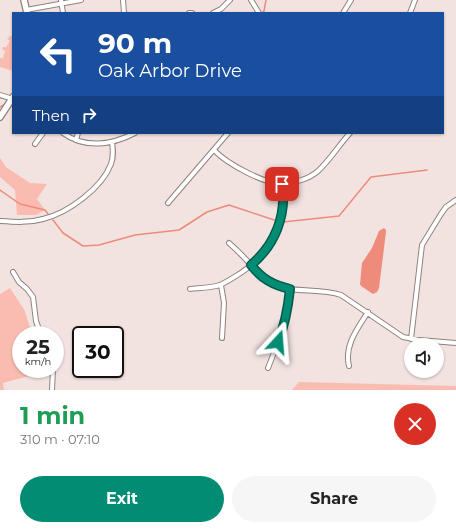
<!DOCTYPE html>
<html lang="en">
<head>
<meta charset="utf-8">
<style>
  :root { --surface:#fff; --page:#f6f6f6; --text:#222; --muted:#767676; --accent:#028c74 }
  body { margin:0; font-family:Montserrat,sans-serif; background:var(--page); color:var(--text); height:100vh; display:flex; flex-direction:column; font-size:15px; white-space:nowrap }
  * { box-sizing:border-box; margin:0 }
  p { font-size:13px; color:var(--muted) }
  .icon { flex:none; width:22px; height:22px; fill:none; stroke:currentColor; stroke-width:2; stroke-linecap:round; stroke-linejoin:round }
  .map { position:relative; height:390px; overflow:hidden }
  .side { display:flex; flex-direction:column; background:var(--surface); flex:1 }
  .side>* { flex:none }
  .banner { position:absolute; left:12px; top:12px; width:432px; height:122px; border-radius:0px; box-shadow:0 1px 3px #0004; background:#1a4fa0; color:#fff; overflow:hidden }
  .buttons { position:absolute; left:404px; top:338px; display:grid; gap:8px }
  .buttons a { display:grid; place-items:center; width:40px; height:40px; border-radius:50%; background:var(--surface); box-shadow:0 1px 3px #0004; font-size:20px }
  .speed { position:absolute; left:12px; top:326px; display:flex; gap:8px; font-size:20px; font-weight:700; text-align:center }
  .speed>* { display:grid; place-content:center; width:52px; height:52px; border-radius:50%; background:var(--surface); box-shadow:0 1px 3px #0004; line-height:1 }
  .speed small { font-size:10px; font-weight:400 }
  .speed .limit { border:2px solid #111; border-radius:6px; background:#fff; color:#111 }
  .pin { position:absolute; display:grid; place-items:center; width:34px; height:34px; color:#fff; margin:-17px; border-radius:8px; box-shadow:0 2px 6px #0006 }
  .me { position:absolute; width:44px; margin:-22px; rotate:19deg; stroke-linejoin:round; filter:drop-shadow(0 0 3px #0008) }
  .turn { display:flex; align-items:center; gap:14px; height:84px; padding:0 20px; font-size:18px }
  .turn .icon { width:52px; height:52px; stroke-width:2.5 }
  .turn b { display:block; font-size:28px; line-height:34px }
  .then { display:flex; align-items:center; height:38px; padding:0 20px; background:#0003; gap:8px; font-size:15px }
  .round { display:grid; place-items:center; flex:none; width:42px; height:42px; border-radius:21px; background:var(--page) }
  .head { display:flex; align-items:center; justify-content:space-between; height:68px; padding:0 20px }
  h1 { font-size:24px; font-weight:700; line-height:30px; color:#1e9e55 }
  .button { display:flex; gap:8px; margin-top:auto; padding:8px 20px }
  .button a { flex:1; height:46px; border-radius:24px; background:var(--accent); color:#fff; font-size:16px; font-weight:700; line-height:46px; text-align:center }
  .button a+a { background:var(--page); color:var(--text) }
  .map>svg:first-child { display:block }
  .green { fill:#fabcb1 }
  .water { fill:#ee8b7b }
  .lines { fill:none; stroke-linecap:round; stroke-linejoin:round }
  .stream { stroke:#ee8b7b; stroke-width:1.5 }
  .street-casing { stroke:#8f827f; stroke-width:6 }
  .secondary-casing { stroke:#8f827f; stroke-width:8 }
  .street { stroke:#fff; stroke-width:4 }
  .secondary { stroke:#fff; stroke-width:5.5 }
  .route-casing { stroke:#015b4b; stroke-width:10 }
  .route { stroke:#028c74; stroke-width:7 }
</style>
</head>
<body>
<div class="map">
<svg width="456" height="390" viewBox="0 0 456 390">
  <rect width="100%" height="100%" fill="#f2e3e0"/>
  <path class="green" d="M 10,36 L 13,36 L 13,71 L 0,67 L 0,58 L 3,58 L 5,51 L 2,49 L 3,47 L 6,47 L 10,41 L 7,39 Z
    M 0,158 L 6,167 L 30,183 L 47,184 L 37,199 L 45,210 L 36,215 L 17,215 L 15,190 L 0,177 Z
    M 10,288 L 25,311 L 32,335 L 21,335 L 21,369 L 43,369 L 44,372 L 3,383 L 4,390 L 0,390 L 0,294 Z
    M 299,382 L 456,386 L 456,390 L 292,390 Z"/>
  <path class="water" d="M 384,228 L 386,230 L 386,232 L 379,288 L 377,292 L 373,294 L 361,286 L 360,284 L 362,263 L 372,248 L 379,231 Z"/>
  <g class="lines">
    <path class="stream" d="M 262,13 L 264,11 L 266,0
      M 0,107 L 7,103
      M 0,190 L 20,204 L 45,210 L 48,214
      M 53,220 L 63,233 L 83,246 L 99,245 L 135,235 L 179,230 L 207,212 L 229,205 L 277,221
      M 283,222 L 339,216 L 371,177 L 427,170"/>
    <defs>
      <path id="street" d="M 61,0 L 63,13
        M 123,0 L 124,13
        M 251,0 L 259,13
        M 26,10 L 81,0
        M 189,13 L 192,13
        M 213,13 L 221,9 L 230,0
        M 343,13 L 351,0
        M 410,13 L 415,0
        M 0,95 L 13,99
        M 63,133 C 85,149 112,145 135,133
        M 76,140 L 78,133
        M 35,144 L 43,133
        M 214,150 C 226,163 265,185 283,183 C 295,183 309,179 318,171 C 330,160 339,145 350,133
        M 168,203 L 228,133
        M 0,221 C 15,222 29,223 43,219 C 68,213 102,188 111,164 C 114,156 113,149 112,142
        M 229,243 C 237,250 244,257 251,265 C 256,271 260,276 266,281 C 288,295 317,287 341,295 L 403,337 L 419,340 L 456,343
        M 13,272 L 19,282 L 27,289 L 33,297 L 36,321 L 41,335
        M 221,285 L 224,303 L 222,338
        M 190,289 C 199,288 211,288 220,285 C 225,283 231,279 236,276 C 269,256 288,223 282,184
        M 411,339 L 422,245 L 441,214 L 446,207 L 456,200
        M 349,366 C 344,346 357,329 368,312
        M 268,368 L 283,330 L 287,315 L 290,289
        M 52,390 L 53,369"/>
      <path id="secondary" d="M 24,0 L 27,13
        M 0,117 L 13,97"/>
    </defs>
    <use href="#street" class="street-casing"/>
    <use href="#secondary" class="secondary-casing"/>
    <use href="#street" class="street"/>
    <use href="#secondary" class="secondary"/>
  </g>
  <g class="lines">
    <defs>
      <path id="route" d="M 278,342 C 285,325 288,308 290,289 C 273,285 262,279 251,265 C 275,245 287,215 282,184"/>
    </defs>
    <use href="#route" class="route-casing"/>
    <use href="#route" class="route"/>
  </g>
</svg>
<div class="buttons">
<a><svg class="icon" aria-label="sound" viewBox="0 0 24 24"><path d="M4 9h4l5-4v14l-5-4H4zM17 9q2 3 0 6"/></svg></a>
</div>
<div class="speed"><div>25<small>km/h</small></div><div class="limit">30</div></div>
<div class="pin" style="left:282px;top:184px;background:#d93025"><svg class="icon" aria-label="arrive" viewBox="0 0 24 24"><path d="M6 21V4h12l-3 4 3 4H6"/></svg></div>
<svg class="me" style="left:278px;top:342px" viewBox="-20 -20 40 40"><path d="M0-17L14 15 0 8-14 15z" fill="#028c74" stroke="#fff" stroke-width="4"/></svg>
<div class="banner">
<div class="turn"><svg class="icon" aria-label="left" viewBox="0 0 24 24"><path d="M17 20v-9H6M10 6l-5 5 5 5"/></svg><div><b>90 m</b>Oak Arbor Drive</div></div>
<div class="then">Then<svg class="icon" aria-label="right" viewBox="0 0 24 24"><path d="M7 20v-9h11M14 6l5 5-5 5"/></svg></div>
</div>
</div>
<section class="side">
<div class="head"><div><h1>1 min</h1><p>310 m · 07:10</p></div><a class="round" style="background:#d93025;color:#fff"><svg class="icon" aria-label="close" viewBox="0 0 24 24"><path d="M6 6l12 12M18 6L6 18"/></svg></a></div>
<div class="button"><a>Exit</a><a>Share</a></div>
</section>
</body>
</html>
